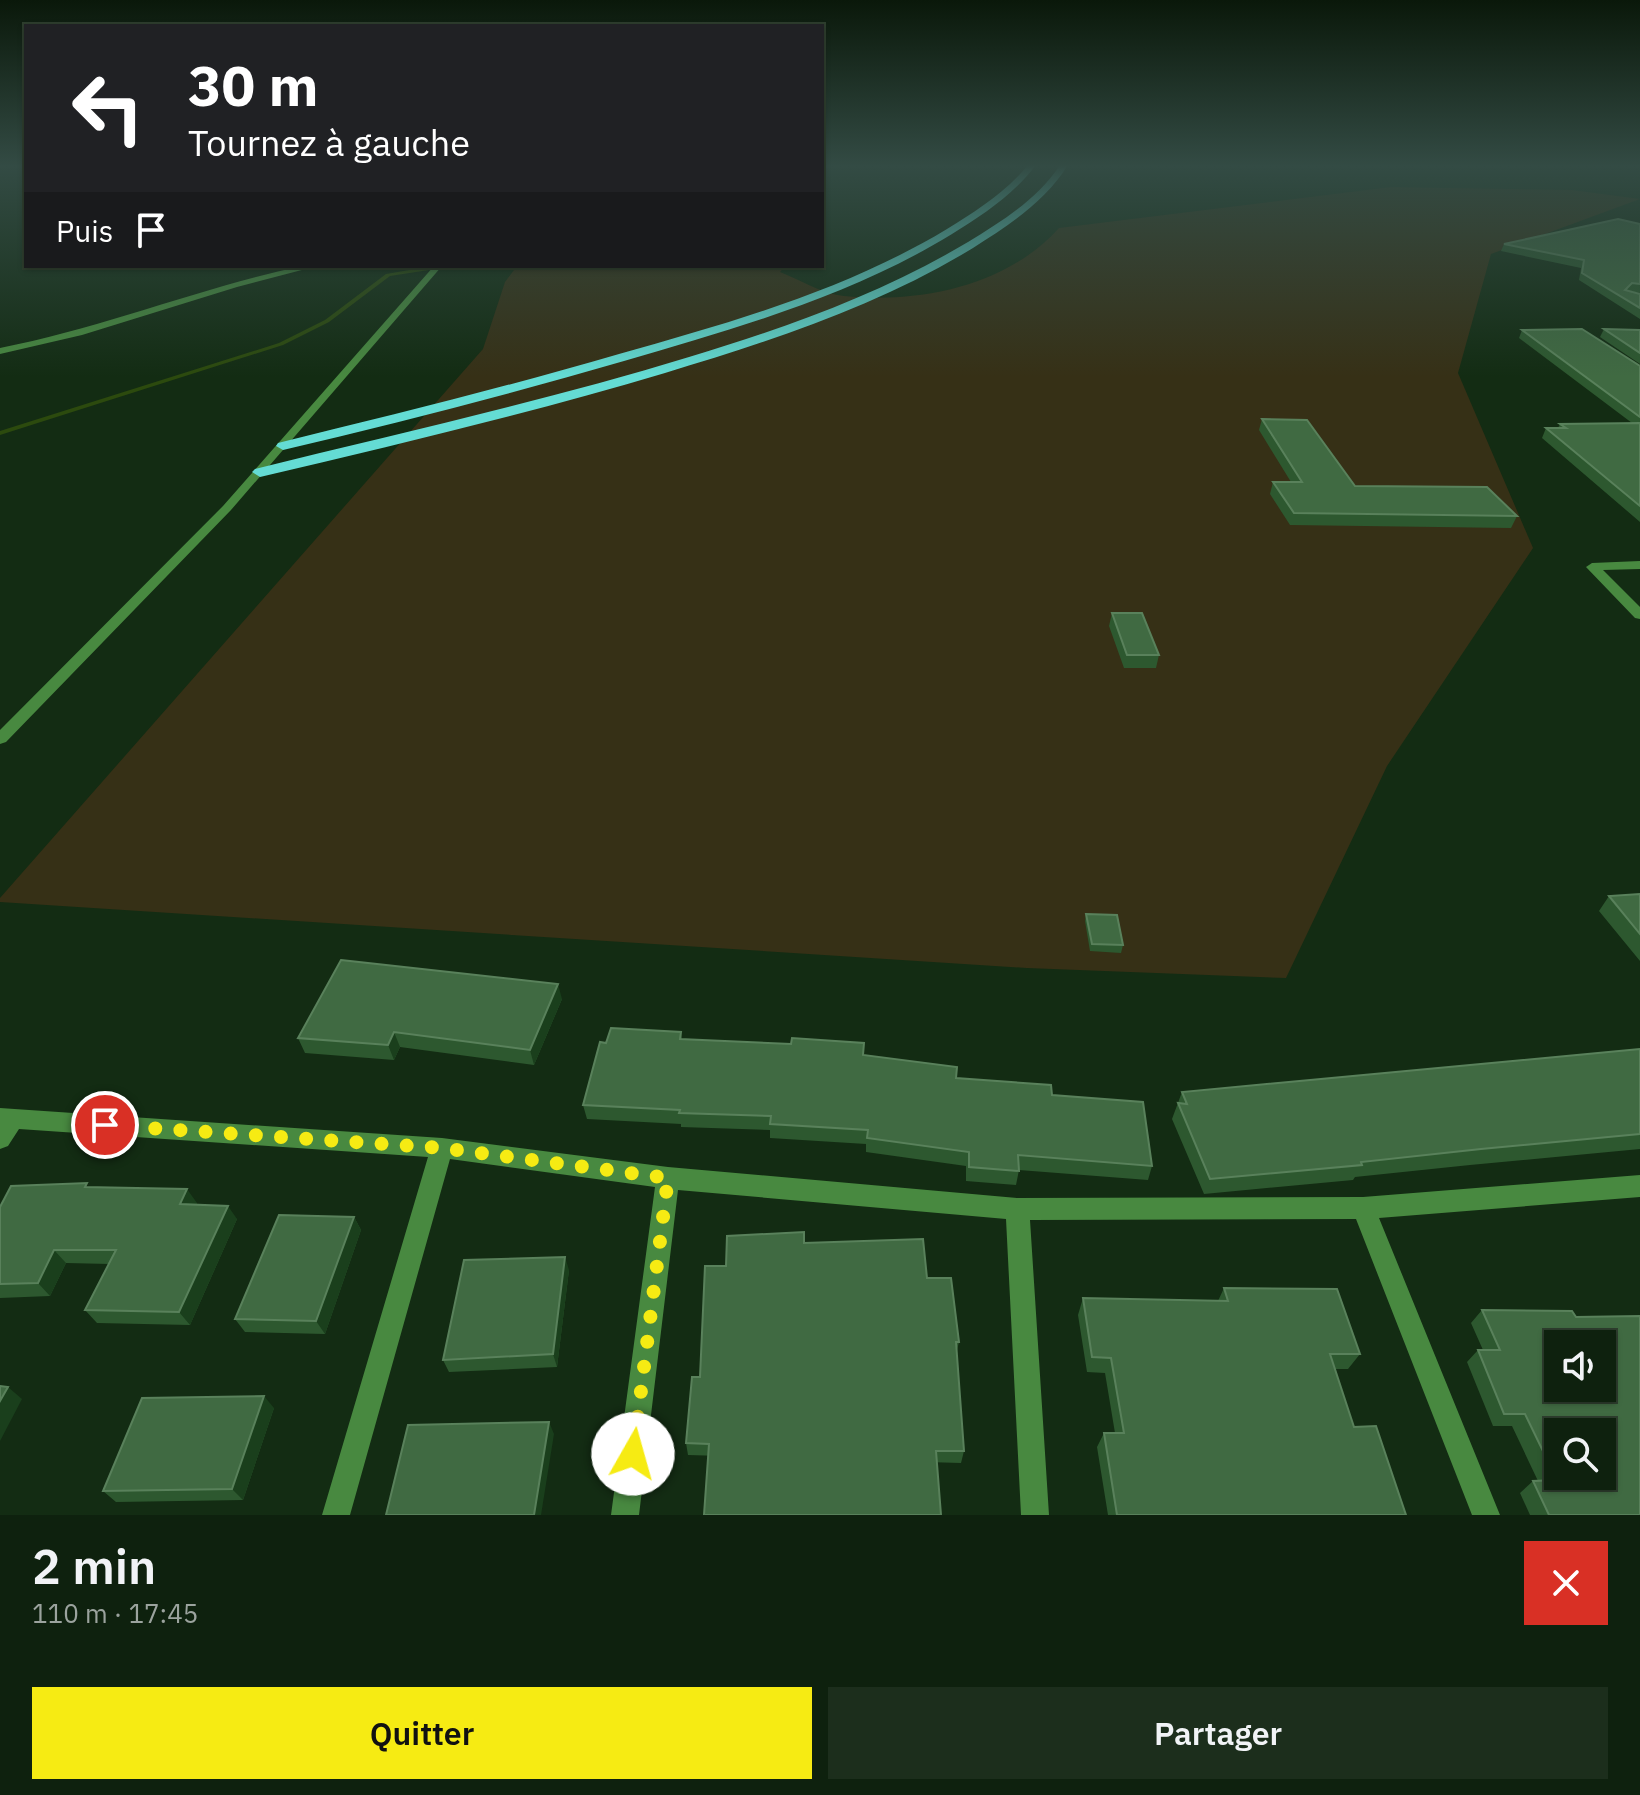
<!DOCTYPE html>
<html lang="fr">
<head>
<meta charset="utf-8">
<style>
  :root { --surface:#0e210e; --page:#1c2e1c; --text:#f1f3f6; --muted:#9ba39e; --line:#2e3e2e; --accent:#f6eb13 }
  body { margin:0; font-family:"IBM Plex Sans",sans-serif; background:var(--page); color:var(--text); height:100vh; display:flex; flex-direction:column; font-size:30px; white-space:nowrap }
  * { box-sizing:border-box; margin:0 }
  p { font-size:26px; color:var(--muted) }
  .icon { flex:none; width:44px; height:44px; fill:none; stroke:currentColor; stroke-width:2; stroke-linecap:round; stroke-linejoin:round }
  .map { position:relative; height:1515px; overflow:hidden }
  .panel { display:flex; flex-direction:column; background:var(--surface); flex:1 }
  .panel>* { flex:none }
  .banner { position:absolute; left:24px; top:24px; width:800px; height:244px; border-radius:0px; box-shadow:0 2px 6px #0004,0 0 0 2px var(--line); background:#202124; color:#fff; overflow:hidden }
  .fabs { position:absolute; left:1544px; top:1330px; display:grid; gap:16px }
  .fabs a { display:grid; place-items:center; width:72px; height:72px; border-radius:0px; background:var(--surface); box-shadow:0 2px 6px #0004,0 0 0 2px var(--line); font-size:40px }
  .pin { position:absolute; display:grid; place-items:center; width:68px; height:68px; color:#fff; margin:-34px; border:4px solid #fff; border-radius:50%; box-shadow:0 2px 8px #0007 }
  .me { position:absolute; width:88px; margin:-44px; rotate:7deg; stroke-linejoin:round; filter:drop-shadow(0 0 6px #0008) }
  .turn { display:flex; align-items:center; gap:28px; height:168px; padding:0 32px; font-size:36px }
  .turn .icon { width:104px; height:104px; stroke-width:2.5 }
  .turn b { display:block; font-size:56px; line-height:68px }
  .then { display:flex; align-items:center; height:76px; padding:0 32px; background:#0003; gap:16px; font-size:30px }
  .round { display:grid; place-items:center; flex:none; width:84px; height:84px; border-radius:0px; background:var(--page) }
  .head { display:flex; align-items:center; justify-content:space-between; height:136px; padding:0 32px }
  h1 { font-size:48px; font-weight:600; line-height:60px }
  .action { display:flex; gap:16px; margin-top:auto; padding:16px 32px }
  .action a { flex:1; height:92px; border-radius:0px; background:var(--accent); color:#111; font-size:32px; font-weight:600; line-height:92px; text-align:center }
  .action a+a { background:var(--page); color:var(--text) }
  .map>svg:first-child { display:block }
  .green { fill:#363016 }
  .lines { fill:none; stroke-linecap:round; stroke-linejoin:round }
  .stream { fill:#2c4a0e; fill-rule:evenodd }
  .minor { fill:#488940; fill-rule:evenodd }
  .tertiary { fill:#488940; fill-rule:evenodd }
  .trunk { fill:#64dcd4; fill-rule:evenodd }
  .wall { fill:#2d582f }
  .shaded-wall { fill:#1a3f1c }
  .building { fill:#406a42; stroke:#59815b; stroke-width:2; fill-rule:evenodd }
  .route { stroke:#f6eb13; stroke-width:14; stroke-dasharray:0 25.2 }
</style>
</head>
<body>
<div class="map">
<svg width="1640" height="1515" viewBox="0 0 1640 1515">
  <rect width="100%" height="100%" fill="#132c13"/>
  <path class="green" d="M 1391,187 L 1572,190 L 1640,199 L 1491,254 L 1458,373 L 1533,548 L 1387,766 L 1286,978 L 1027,968 L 0,902 L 0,898 L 483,349 L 505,282 L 517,266 L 785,266 L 780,272 C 800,280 823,294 844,296 C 919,304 1007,286 1059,228 Z"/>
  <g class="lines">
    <path class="stream" d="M 473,266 L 456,270 L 453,268 L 459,266 Z
      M 427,267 L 429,270 L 390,276 L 329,322 L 283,345 L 0,435 L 0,431 L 279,343 L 325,320 L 386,274 Z"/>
    <path class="minor" d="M 302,266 L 317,266 L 237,287 L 82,335 L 0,354 L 0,348 C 103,328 200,288 302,266 Z
      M 1640,561 L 1640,569 L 1603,570 L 1640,607 L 1640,619 L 1635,618 L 1586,567 L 1592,563 Z
      M 0,1108 L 442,1138 L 668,1167 L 1017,1198 L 1363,1197 L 1640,1175 L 1640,1197 L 1379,1218 L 1500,1515 L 1472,1515 L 1356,1219 L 1030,1220 L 1049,1515 L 1021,1515 L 1006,1219 L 678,1190 L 639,1515 L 611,1515 L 655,1187 L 450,1159 L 350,1515 L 322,1515 L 428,1157 L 19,1129 L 8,1146 L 0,1149 Z"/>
    <path class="tertiary" d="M 434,266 L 442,266 L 231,510 L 6,742 L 0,744 L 0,730 L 223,506 Z"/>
    <path class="trunk" d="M 1028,165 L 1036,165 C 1014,194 983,215 952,234 C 851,296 737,328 624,361 C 511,394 397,423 283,450 L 276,446 L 278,443 C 392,415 506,387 619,354 C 732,322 846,290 947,229 C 976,211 1006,192 1028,165 Z
      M 1060,165 L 1068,165 C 1045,202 1009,225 973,248 C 878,306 771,341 665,373 C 531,413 396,445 260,477 L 252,472 L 255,469 C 400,433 545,401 689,357 C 785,328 881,294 968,242 C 1002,221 1038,199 1060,165 Z"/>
  </g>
  <path class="wall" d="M 1640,224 L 1640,293 L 1628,291 L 1640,294 L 1640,319 L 1579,280 L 1581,268 L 1501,251 L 1504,244 Z
    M 1604,329 L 1640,330 L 1640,364 L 1600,337 Z
    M 1522,330 L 1640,366 L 1640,522 L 1542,438 L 1546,428 L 1558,428 L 1560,424 L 1632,423 L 1519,338 Z
    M 1262,419 L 1355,486 L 1517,516 L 1511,528 L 1290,525 L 1270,494 L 1273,482 L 1291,482 L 1259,430 Z
    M 1112,613 L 1159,655 L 1156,668 L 1124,668 L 1109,626 Z
    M 1640,894 L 1640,961 L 1599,911 L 1609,896 Z
    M 1086,914 L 1123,945 L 1121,953 L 1090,951 L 1085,921 Z
    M 562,999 L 534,1065 L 400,1047 L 394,1060 L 305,1053 L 298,1038 Z
    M 681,1032 L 682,1039 L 863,1055 L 956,1078 L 1052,1095 L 1152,1166 L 1148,1180 L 1019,1170 L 1016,1185 L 966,1181 L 966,1166 L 866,1152 L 866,1144 L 770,1138 L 770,1130 L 681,1127 L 681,1124 L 587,1119 L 583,1105 L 606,1043 Z
    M 1640,1049 L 1640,1149 L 1470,1165 L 1355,1177 L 1353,1180 L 1204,1194 L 1172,1119 L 1182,1092 Z
    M 90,1187 L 197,1203 L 196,1205 L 237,1219 L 190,1325 L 97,1323 L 85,1310 L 110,1264 L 66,1263 L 50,1296 L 0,1298 L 0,1207 Z
    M 354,1217 L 361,1230 L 325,1334 L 245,1332 L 235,1319 Z
    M 804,1243 L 927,1278 L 959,1342 L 956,1354 L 964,1451 L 961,1463 L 688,1455 L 686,1443 L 726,1266 Z
    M 569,1270 L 557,1367 L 449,1372 L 443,1360 Z
    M 1224,1288 L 1360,1354 L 1348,1369 L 1335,1369 L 1354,1427 L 1406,1515 L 1108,1515 L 1097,1447 L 1104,1433 L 1115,1433 L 1105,1373 L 1087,1372 L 1078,1315 L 1083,1298 L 1218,1301 Z
    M 1482,1310 L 1640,1515 L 1530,1515 L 1520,1493 L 1533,1481 L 1538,1481 L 1512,1426 L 1493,1426 L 1467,1362 L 1478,1350 L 1483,1350 L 1471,1323 Z
    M 274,1408 L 243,1500 L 116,1502 L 103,1491 Z"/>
  <path class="shaded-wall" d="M 558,984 L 562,999 L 534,1065 L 530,1050 Z
    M 394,1032 L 400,1047 L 394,1060 L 388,1045 Z
    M 187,1189 L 197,1203 L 189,1218 L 180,1204 Z
    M 228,1206 L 237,1219 L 190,1325 L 179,1312 Z
    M 354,1217 L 361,1230 L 325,1334 L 316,1321 Z
    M 54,1250 L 66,1263 L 50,1296 L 38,1283 Z
    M 565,1257 L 569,1270 L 557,1367 L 553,1354 Z
    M 8,1387 L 22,1399 L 0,1441 L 0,1401 Z
    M 264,1396 L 274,1408 L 243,1500 L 232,1489 Z
    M 549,1422 L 554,1434 L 541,1515 L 534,1515 Z"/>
  <path class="building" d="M 1618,219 L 1640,224 L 1640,284 L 1632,283 L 1625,290 L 1640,294 L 1640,308 L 1582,273 L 1584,260 L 1504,244 Z
    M 1582,329 L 1640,366 L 1640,417 L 1522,330 Z
    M 1604,329 L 1640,330 L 1640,353 Z
    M 1262,419 L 1307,420 L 1355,486 L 1487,487 L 1517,516 L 1294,513 L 1273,482 L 1302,482 Z
    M 1640,423 L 1640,506 L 1546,428 L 1566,428 L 1560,424 Z
    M 1112,613 L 1142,613 L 1159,655 L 1127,655 Z
    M 1640,894 L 1640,934 L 1609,896 Z
    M 1086,914 L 1117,915 L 1123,945 L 1092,944 Z
    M 341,960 L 558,984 L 530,1050 L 394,1032 L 388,1045 L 298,1038 Z
    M 611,1028 L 681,1032 L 680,1039 L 791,1044 L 792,1038 L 864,1043 L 863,1055 L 957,1067 L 956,1078 L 1051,1085 L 1052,1095 L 1143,1102 L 1152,1166 L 1018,1155 L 1019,1171 L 969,1167 L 969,1152 L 867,1138 L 868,1130 L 770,1124 L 771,1116 L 679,1113 L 680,1110 L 583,1105 L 600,1042 L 606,1043 Z
    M 1640,1049 L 1640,1134 L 1481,1149 L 1361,1162 L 1362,1165 L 1210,1179 L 1178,1103 L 1187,1104 L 1182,1092 Z
    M 87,1183 L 85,1187 L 187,1189 L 180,1204 L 228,1206 L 179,1312 L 85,1310 L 116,1250 L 54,1250 L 38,1283 L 0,1284 L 0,1207 L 11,1186 Z
    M 279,1215 L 354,1217 L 316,1321 L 235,1319 Z
    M 804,1232 L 804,1243 L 923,1239 L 927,1278 L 951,1278 L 959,1342 L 956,1342 L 964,1451 L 936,1451 L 941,1515 L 704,1515 L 709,1444 L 686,1443 L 692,1377 L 700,1377 L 705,1266 L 726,1266 L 727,1236 Z
    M 565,1257 L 553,1354 L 443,1360 L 464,1260 Z
    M 1224,1288 L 1337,1289 L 1360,1354 L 1330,1354 L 1354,1427 L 1376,1426 L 1406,1515 L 1117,1515 L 1104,1433 L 1124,1433 L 1111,1358 L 1092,1357 L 1083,1298 L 1228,1301 Z
    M 1482,1310 L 1572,1311 L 1576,1317 L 1640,1316 L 1640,1515 L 1549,1515 L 1533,1481 L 1557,1480 L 1525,1414 L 1504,1414 L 1478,1350 L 1500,1350 ZM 1558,1344 L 1602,1344 L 1602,1388 L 1558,1388 ZM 1558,1432 L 1602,1432 L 1602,1476 L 1558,1476 Z
    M 0,1386 L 8,1387 L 0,1401 Z
    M 264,1396 L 232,1489 L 103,1491 L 142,1398 Z
    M 549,1422 L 534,1515 L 386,1515 L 408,1425 Z"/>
  <linearGradient id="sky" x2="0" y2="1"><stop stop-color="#0a180a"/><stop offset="0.44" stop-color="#334b44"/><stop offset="1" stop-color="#334b44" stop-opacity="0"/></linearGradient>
  <rect width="1640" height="377" fill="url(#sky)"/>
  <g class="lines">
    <path class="route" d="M 105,1125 L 442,1148 L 668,1178 L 633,1454"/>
  </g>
</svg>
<div class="fabs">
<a><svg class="icon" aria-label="sound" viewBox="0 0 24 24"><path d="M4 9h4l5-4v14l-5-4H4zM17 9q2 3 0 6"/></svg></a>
<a><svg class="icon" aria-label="search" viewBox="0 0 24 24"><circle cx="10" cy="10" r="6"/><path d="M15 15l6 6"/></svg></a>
</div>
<div class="pin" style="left:105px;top:1125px;background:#d93025"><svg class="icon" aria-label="arrive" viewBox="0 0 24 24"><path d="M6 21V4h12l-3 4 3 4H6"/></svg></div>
<svg class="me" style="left:633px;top:1454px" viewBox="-20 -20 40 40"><circle r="19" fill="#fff"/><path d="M0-13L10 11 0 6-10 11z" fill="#f6eb13"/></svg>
<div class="banner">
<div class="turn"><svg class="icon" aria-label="left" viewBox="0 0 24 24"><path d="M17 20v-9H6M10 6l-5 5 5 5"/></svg><div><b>30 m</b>Tournez à gauche</div></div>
<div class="then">Puis<svg class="icon" aria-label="arrive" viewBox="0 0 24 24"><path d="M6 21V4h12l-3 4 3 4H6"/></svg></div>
</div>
</div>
<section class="panel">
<div class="head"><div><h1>2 min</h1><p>110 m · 17:45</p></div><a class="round" style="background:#d93025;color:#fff"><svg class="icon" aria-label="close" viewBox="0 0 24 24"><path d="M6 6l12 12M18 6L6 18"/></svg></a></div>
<div class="action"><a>Quitter</a><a>Partager</a></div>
</section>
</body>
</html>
